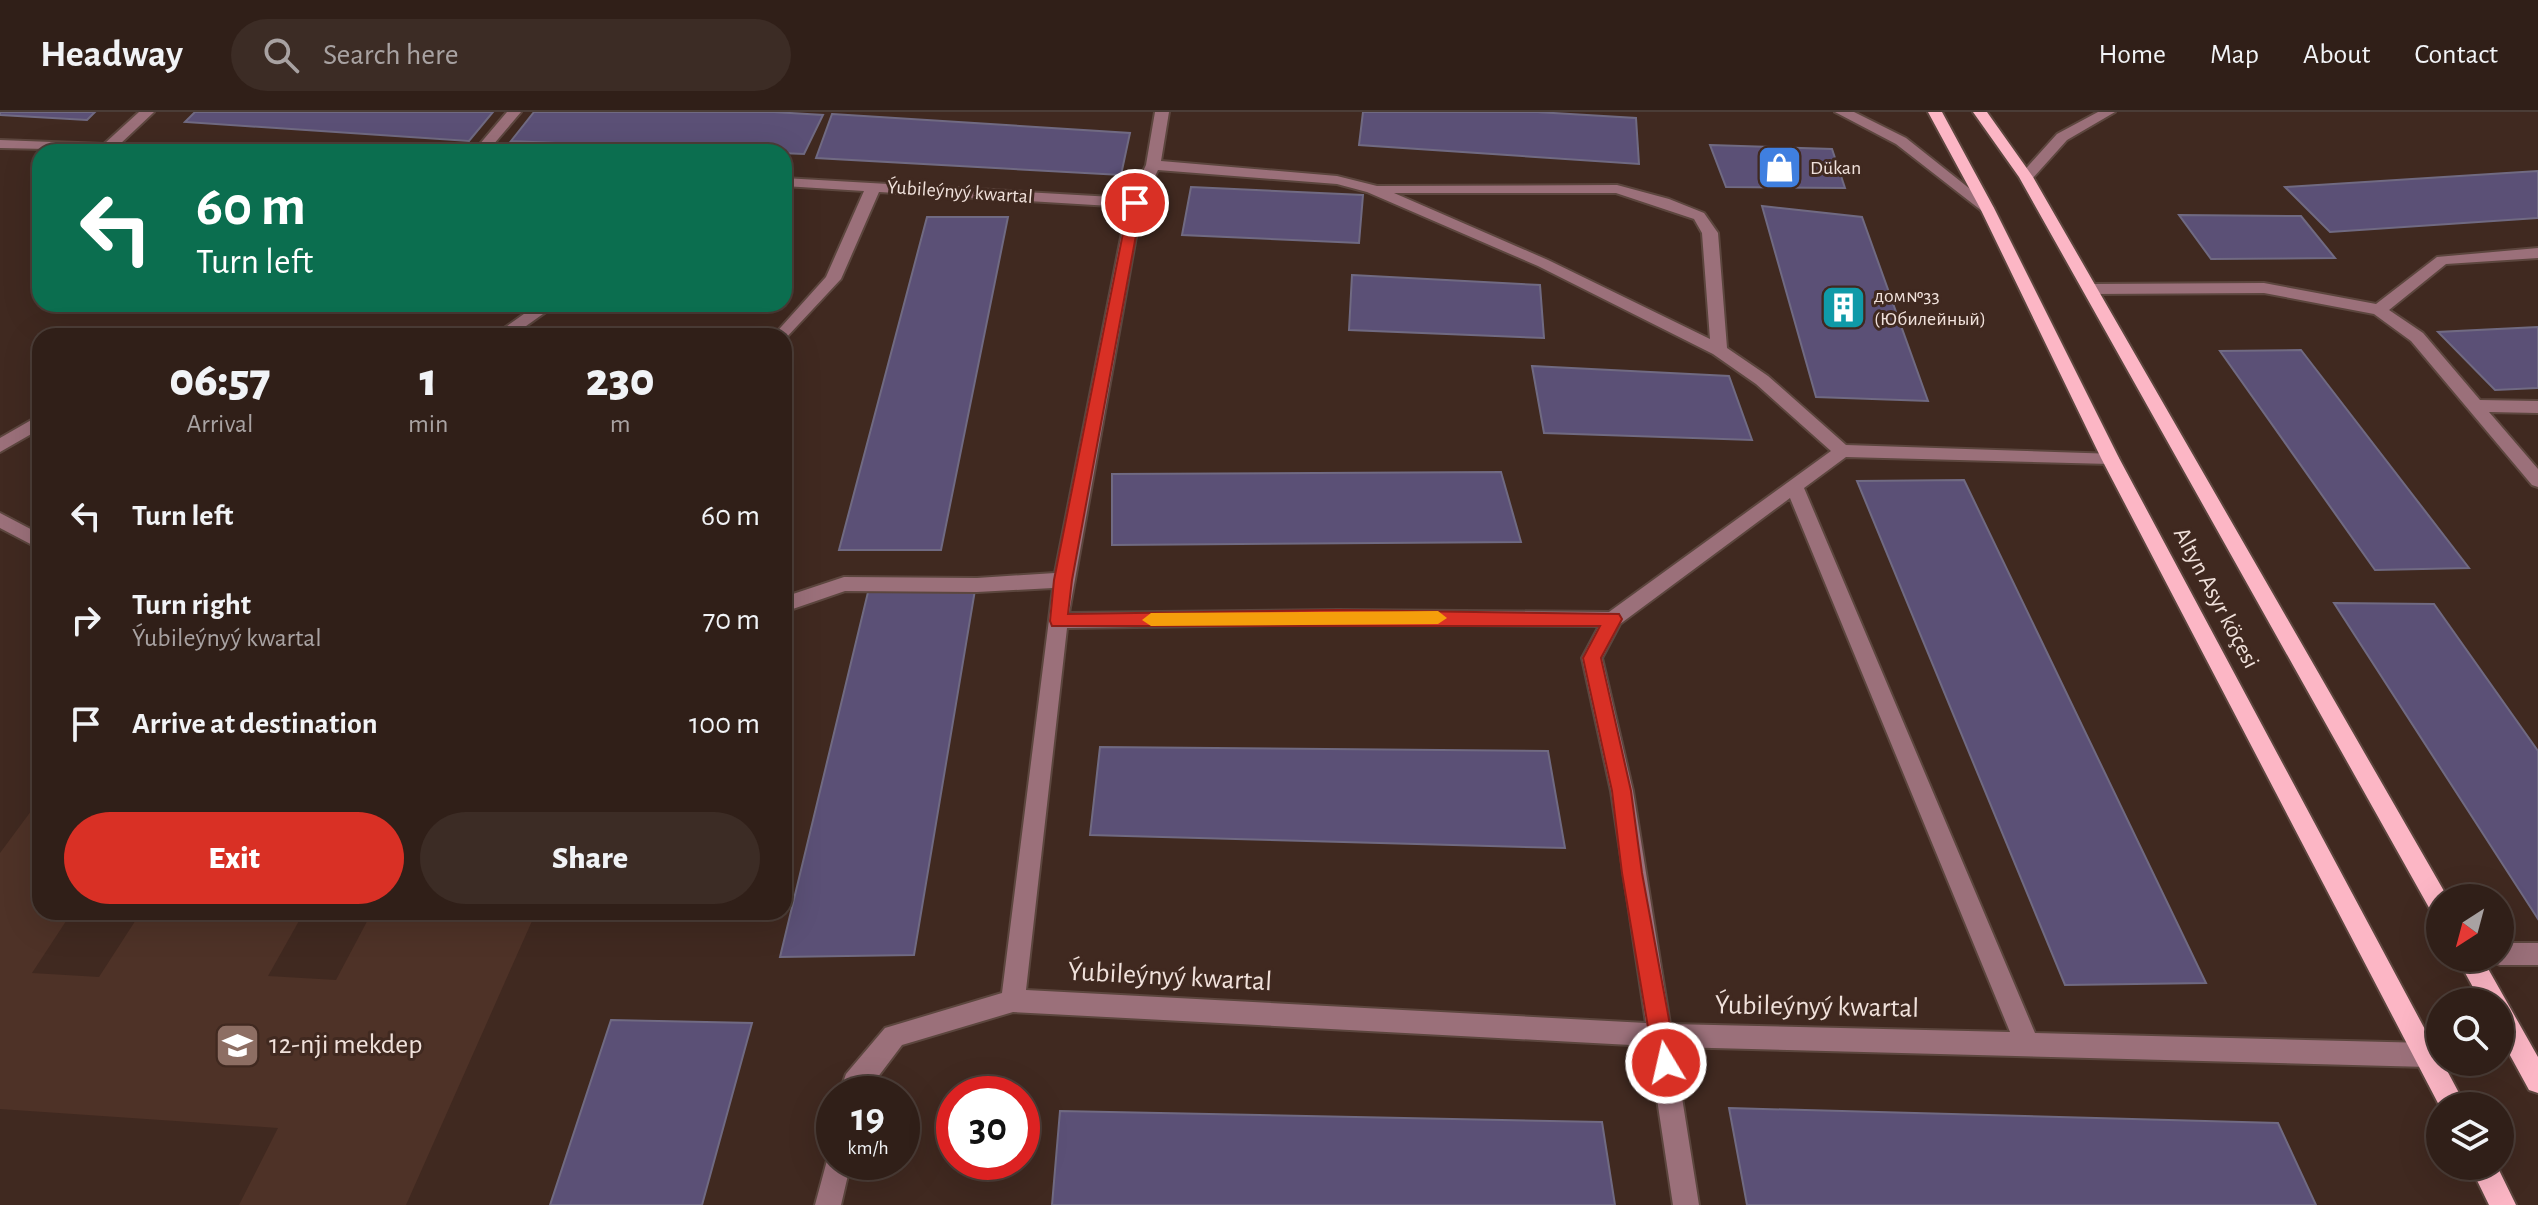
<!DOCTYPE html>
<html lang="en">
<head>
<meta charset="utf-8">
<style>
  :root { --surface:#301f18; --page:#3c2c25; --text:#f1f3f6; --muted:#a8a2a2; --line:#4b3d37; --accent:#d93025 }
  body { margin:0; font-family:"Alegreya Sans",sans-serif; background:var(--page); color:var(--text); height:100vh; display:flex; flex-direction:column; font-size:30px; white-space:nowrap }
  * { box-sizing:border-box; margin:0 }
  p { font-size:26px; color:var(--muted) }
  .icon { flex:none; width:44px; height:44px; fill:none; stroke:currentColor; stroke-width:2; stroke-linecap:round; stroke-linejoin:round }
  .map { position:relative; flex:1; overflow:hidden }
  .sheet { position:absolute; left:32px; top:216px; width:760px; height:592px; display:flex; flex-direction:column; background:var(--surface); border-radius:24px; box-shadow:0 8px 32px #0002,0 0 0 2px var(--line) }
  .sheet>* { flex:none }
  .guide { position:absolute; left:32px; top:32px; width:760px; height:168px; border-radius:24px; box-shadow:0 8px 32px #0002,0 0 0 2px var(--line); background:#0b6e4f; color:#fff; overflow:hidden }
  .needle { width:52px; rotate:216deg }
  .fabs { position:absolute; left:2426px; top:772px; display:grid; gap:16px }
  .fabs a { display:grid; place-items:center; width:88px; height:88px; border-radius:50%; background:var(--surface); box-shadow:0 8px 32px #0002,0 0 0 2px var(--line); font-size:40px }
  .speed { position:absolute; left:816px; top:964px; display:flex; gap:16px; font-size:40px; font-weight:700; text-align:center }
  .speed>* { display:grid; place-content:center; width:104px; height:104px; border-radius:50%; background:var(--surface); box-shadow:0 8px 32px #0002,0 0 0 2px var(--line); line-height:1 }
  .speed small { font-size:20px; font-weight:400 }
  .speed .limit { border:12px solid #d22; background:#fff; color:#111 }
  .pin { position:absolute; display:grid; place-items:center; width:68px; height:68px; color:#fff; margin:-34px; border:4px solid #fff; border-radius:50%; box-shadow:0 2px 8px #0007 }
  .me { position:absolute; width:88px; margin:-44px; rotate:351deg; stroke-linejoin:round; filter:drop-shadow(0 0 6px #0008) }
  .turn { display:flex; align-items:center; gap:28px; height:168px; padding:0 32px; font-size:36px }
  .turn .icon { width:104px; height:104px; stroke-width:2.5 }
  .turn b { display:block; font-size:56px; line-height:68px }
  .eta { display:flex; justify-content:space-evenly; align-items:center; height:136px; text-align:center }
  .eta b { font-size:48px; font-weight:800; line-height:56px }
  .primary-button { display:flex; gap:16px; margin-top:auto; padding:16px 32px }
  .primary-button a { flex:1; height:92px; border-radius:48px; background:var(--accent); color:#fff; font-size:32px; font-weight:800; line-height:92px; text-align:center }
  .primary-button a+a { background:var(--page); color:var(--text) }
  ul { padding:0; list-style:none }
  li { display:flex; align-items:center; gap:24px; height:104px; padding:0 32px }
  li div { flex:1 }
  li b { display:block; font-size:30px }
  li em { font-style:normal }
  header { display:flex; align-items:center; gap:48px; box-sizing:border-box; height:112px; padding:0 40px; background:var(--surface); border-bottom:2px solid var(--line) }
  header strong { font-size:38px }
  nav { display:flex; gap:44px; margin-inline-start:auto; font-size:28px }
  .search { width:560px; height:72px; background:var(--page); display:flex; align-items:center; gap:20px; box-sizing:border-box; padding:0 28px; border-radius:44px; color:var(--muted); font-size:30px }
  .map>svg:first-child { display:block }
  .built { fill:#4e3227 }
  .building { fill:#5b5076; stroke:#706a82; stroke-width:2 }
  .lines { fill:none; stroke-linecap:round; stroke-linejoin:round }
  .minor-casing { stroke:#5c463e; stroke-width:4 }
  .major-casing { stroke:#5c463e; stroke-width:4 }
  .minor { fill:#9b707a; fill-rule:evenodd }
  .major { fill:#fcb6c5; fill-rule:evenodd }
  .route { fill:#d93025; stroke:#8d1f18; stroke-width:2 }
  .slow { fill:#f59e0b }
  .labels { text-anchor:middle; dominant-baseline:central; stroke-width:6; stroke-linejoin:round; paint-order:stroke }
  .far-poi-label { font-size:20px; fill:#f0e1db; stroke:#402920; text-anchor:start }
  .far-street-label { font-size:20px; fill:#f0e1db; stroke:#402920 }
  .street-label { font-size:24px; fill:#f0e1db; stroke:#402920 }
  .near-street-label { font-size:28px; fill:#f0e1db; stroke:#402920 }
  .near-poi-label { font-size:28px; fill:#f0e1db; stroke:#402920; text-anchor:start }
</style>
</head>
<body>
<header>
<strong>Headway</strong>
<div class="search"><svg class="icon" aria-label="search" viewBox="0 0 24 24"><circle cx="10" cy="10" r="6"/><path d="M15 15l6 6"/></svg>Search here</div>
<nav><a>Home</a><a>Map</a><a>About</a><a>Contact</a></nav>
</header>
<div class="map">
<svg width="2538" height="1093" viewBox="0 0 2538 1093">
  <rect width="100%" height="100%" fill="#402920"/>
  <path class="built" d="M 40,687 L 40,800 L 72,800 L 32,861 L 99,865 L 141,800 L 304,800 L 268,864 L 336,868 L 372,800 L 536,800 L 406,1093 L 239,1093 L 278,1016 L 0,997 L 0,741 Z"/>
  <path class="building" d="M 0,0 L 95,0 L 87,8 L 0,3 Z
    M 195,0 L 493,0 L 469,29 L 185,10 Z
    M 534,0 L 774,0 L 823,3 L 804,42 L 511,29 Z
    M 1363,0 L 1537,0 L 1636,6 L 1639,52 L 1359,33 Z
    M 832,2 L 1130,21 L 1121,63 L 816,46 Z
    M 1710,33 L 1832,37 L 1845,76 L 1726,75 Z
    M 2538,59 L 2538,106 L 2330,120 L 2285,75 Z
    M 1191,75 L 1363,83 L 1359,131 L 1182,123 Z
    M 1762,94 L 1862,105 L 1928,289 L 1816,285 Z
    M 2179,103 L 2301,104 L 2335,146 L 2211,147 Z
    M 927,105 L 1008,105 L 941,438 L 839,438 Z
    M 1352,163 L 1540,173 L 1544,226 L 1349,218 Z
    M 2538,215 L 2538,276 L 2495,278 L 2438,220 Z
    M 2301,238 L 2469,456 L 2375,458 L 2220,239 Z
    M 1532,254 L 1729,264 L 1752,328 L 1544,321 Z
    M 1501,360 L 1521,430 L 1112,433 L 1112,362 Z
    M 1964,368 L 2206,871 L 2065,873 L 1857,369 Z
    M 869,476 L 975,478 L 914,843 L 780,845 Z
    M 2334,491 L 2434,492 L 2538,639 L 2538,807 Z
    M 1100,635 L 1548,639 L 1565,736 L 1090,723 Z
    M 611,908 L 752,911 L 702,1093 L 550,1093 Z
    M 1729,996 L 2278,1011 L 2316,1093 L 1747,1093 Z
    M 1060,999 L 1602,1010 L 1615,1093 L 1052,1093 Z"/>
  <g class="lines">
    <defs>
      <path id="minor" d="M 139,0 L 154,0 L 119,33 L 183,36 L 190,40 L 0,36 L 0,28 L 104,32 Z
        M 507,0 L 521,0 L 487,40 L 473,40 Z
        M 1155,0 L 1169,0 L 1161,49 L 1337,64 L 1377,74 L 1617,73 L 1669,87 L 1704,101 L 1718,121 L 1727,236 L 1768,264 L 1846,333 L 2116,342 L 2119,346 L 2110,352 L 1846,345 L 1804,376 L 2035,921 L 2428,931 L 2437,935 L 2440,942 L 2437,951 L 2428,955 L 1674,935 L 1699,1093 L 1673,1093 L 1649,934 L 1013,900 L 902,933 L 865,982 L 839,982 L 846,962 L 885,916 L 1002,881 L 1053,476 L 977,480 L 845,479 L 784,500 L 784,485 L 844,465 L 977,466 L 1055,461 L 1127,95 L 879,80 L 841,167 L 784,228 L 784,224 L 773,224 L 826,165 L 864,79 L 784,74 L 784,66 L 1130,86 L 1146,53 ZM 1158,58 L 1337,72 L 1367,80 L 1538,154 L 1713,242 L 1756,272 L 1831,339 L 1609,500 L 1338,498 L 1069,501 L 1142,91 ZM 1394,81 L 1616,81 L 1694,107 L 1702,121 L 1710,227 L 1548,148 ZM 1790,386 L 2010,920 L 1670,912 L 1633,679 L 1602,546 L 1620,512 ZM 1338,512 L 1599,514 L 1582,546 L 1611,679 L 1646,911 L 1026,878 L 1067,516 Z
        M 1835,0 L 1854,0 L 1906,26 L 1994,96 L 1992,99 L 1982,99 L 1896,32 Z
        M 2098,0 L 2115,0 L 2067,28 L 2031,68 L 2021,68 L 2021,62 L 2057,22 Z
        M 2538,136 L 2538,146 L 2446,152 L 2389,198 L 2423,221 L 2480,288 L 2538,289 L 2538,301 L 2489,300 L 2538,357 L 2538,375 L 2532,373 L 2411,229 L 2374,202 L 2264,181 L 2091,182 L 2083,177 L 2091,172 L 2264,171 L 2376,192 L 2437,145 Z
        M 538,192 L 557,192 L 512,224 L 493,224 Z
        M 40,303 L 40,317 L 0,340 L 0,326 Z
        M 0,401 L 40,422 L 40,437 L 0,416 Z
        M 2500,831 L 2538,831 L 2538,853 L 2500,853 L 2492,850 L 2490,846 L 2500,846 Z
        M 834,1039 L 834,1050 L 851,1050 L 841,1093 L 815,1093 L 829,1041 Z"/>
      <path id="major" d="M 1928,0 L 1942,0 L 1994,96 L 2119,346 L 2466,994 L 2440,995 L 2101,346 L 1980,96 Z
        M 1973,0 L 1987,0 L 2033,65 L 2448,786 L 2440,786 L 2440,804 L 2432,801 L 2019,65 Z
        M 2457,846 L 2482,846 L 2538,945 L 2538,981 L 2529,978 L 2500,925 L 2500,890 L 2481,890 Z
        M 2470,1054 L 2497,1054 L 2516,1093 L 2489,1093 Z"/>
    </defs>
    <use href="#minor" class="minor-casing"/>
    <use href="#major" class="major-casing"/>
    <use href="#minor" class="minor"/>
    <use href="#major" class="major"/>
  </g>
  <path class="route" d="M 1135,87 L 1142,91 L 1072,468 L 1068,502 L 1338,498 L 1619,502 L 1622,507 L 1601,546 L 1631,679 L 1642,761 L 1677,951 L 1674,959 L 1666,962 L 1658,959 L 1654,951 L 1622,761 L 1612,679 L 1583,546 L 1600,514 L 1052,514 L 1050,509 L 1054,468 L 1129,91 Z"/>
  <path class="slow" d="M 1438,499 L 1447,506 L 1438,512 L 1151,514 L 1142,508 L 1151,501 Z"/>
  <defs>
    <symbol id="shop-square" viewBox="-11 -11 22 22"><rect x="-9" y="-9" width="18" height="18" rx="4" fill="#3f7fe0" stroke="#402920"/><path d="M-5-2.5h2.3a2.7 3.5 0 0 1 5.4 0H5L5.5 6h-11ZM-1.5-2.5h3a1.5 2.3 0 0 0-3 0Z" fill="#fff"/></symbol>
    <symbol id="building-square" viewBox="-11 -11 22 22"><rect x="-9" y="-9" width="18" height="18" rx="4" fill="#0f9aa8" stroke="#402920"/><path d="M-4-6H4V6H1V3H-1V6H-4ZM-2.5-4.3h1.7v1.8h-1.7ZM.8-4.3h1.7v1.8H.8ZM-2.5-1h1.7V.8h-1.7ZM.8-1h1.7V.8H.8Z" fill="#fff"/></symbol>
    <symbol id="school-square" viewBox="-11 -11 22 22"><rect x="-9" y="-9" width="18" height="18" rx="4" fill="#8d6e63" stroke="#402920"/><path d="M0-5L7-2L0 1L-7-2ZM-4 1L0 2.5L4 1V4Q0 6-4 4Z" fill="#fff"/></symbol>
  </defs>
  <g fill-rule="evenodd">
    <use href="#shop-square" x="1754" y="30" width="51" height="51"/>
    <use href="#building-square" x="1818" y="170" width="51" height="51"/>
    <use href="#school-square" x="212" y="908" width="51" height="51"/>
  </g>
  <g class="labels">
    <g class="far-poi-label">
      <text x="1810" y="56">Dükan</text>
      <text x="1874" y="184">дом№33<tspan x="1874" dy="23">(Юбилейный)</tspan></text>
    </g>
    <g class="far-street-label">
      <text transform="translate(960 80) rotate(4)">Ýubileýnyý kwartal</text>
    </g>
    <g class="street-label">
      <text transform="translate(2216 486) rotate(62)">Altyn Asyr köçesi</text>
    </g>
    <g class="near-street-label">
      <text transform="translate(1170 865) rotate(3)">Ýubileýnyý kwartal</text>
      <text transform="translate(1817 895) rotate(1)">Ýubileýnyý kwartal</text>
    </g>
    <g class="near-poi-label">
      <text x="269" y="933">12-nji mekdep</text>
    </g>
  </g>
</svg>
<div class="fabs">
<a><svg class="needle" viewBox="-14 -14 28 28"><path d="M0-13l5 13h-10z" fill="#e53935"/><path d="M0 13l5-13h-10z" fill="#a8a2a2"/></svg></a>
<a><svg class="icon" aria-label="search" viewBox="0 0 24 24"><circle cx="10" cy="10" r="6"/><path d="M15 15l6 6"/></svg></a>
<a><svg class="icon" aria-label="layers" viewBox="0 0 24 24"><path d="M12 4l9 5-9 5-9-5zM3 14l9 5 9-5"/></svg></a>
</div>
<div class="speed"><div>19<small>km/h</small></div><div class="limit">30</div></div>
<div class="pin" style="left:1135px;top:91px;background:#d93025"><svg class="icon" aria-label="arrive" viewBox="0 0 24 24"><path d="M6 21V4h12l-3 4 3 4H6"/></svg></div>
<svg class="me" style="left:1666px;top:951px" viewBox="-20 -20 40 40"><circle r="17" fill="#d93025" stroke="#fff" stroke-width="3"/><path d="M0-11L8 9 0 5-8 9z" fill="#fff"/></svg>
<div class="guide">
<div class="turn"><svg class="icon" aria-label="left" viewBox="0 0 24 24"><path d="M17 20v-9H6M10 6l-5 5 5 5"/></svg><div><b>60 m</b>Turn left</div></div>
</div>
<section class="sheet">
<div class="eta">
<div><b>06:57</b><p>Arrival</p></div>
<div><b>1</b><p>min</p></div>
<div><b>230</b><p>m</p></div>
</div>
<ul>
<li><svg class="icon" aria-label="left" viewBox="0 0 24 24"><path d="M17 20v-9H6M10 6l-5 5 5 5"/></svg><div><b>Turn left</b></div><em>60 m</em></li>
<li><svg class="icon" aria-label="right" viewBox="0 0 24 24"><path d="M7 20v-9h11M14 6l5 5-5 5"/></svg><div><b>Turn right</b><p>Ýubileýnyý kwartal</p></div><em>70 m</em></li>
<li><svg class="icon" aria-label="arrive" viewBox="0 0 24 24"><path d="M6 21V4h12l-3 4 3 4H6"/></svg><div><b>Arrive at destination</b></div><em>100 m</em></li>
</ul>
<div class="primary-button"><a>Exit</a><a>Share</a></div>
</section>
</div>
</body>
</html>
